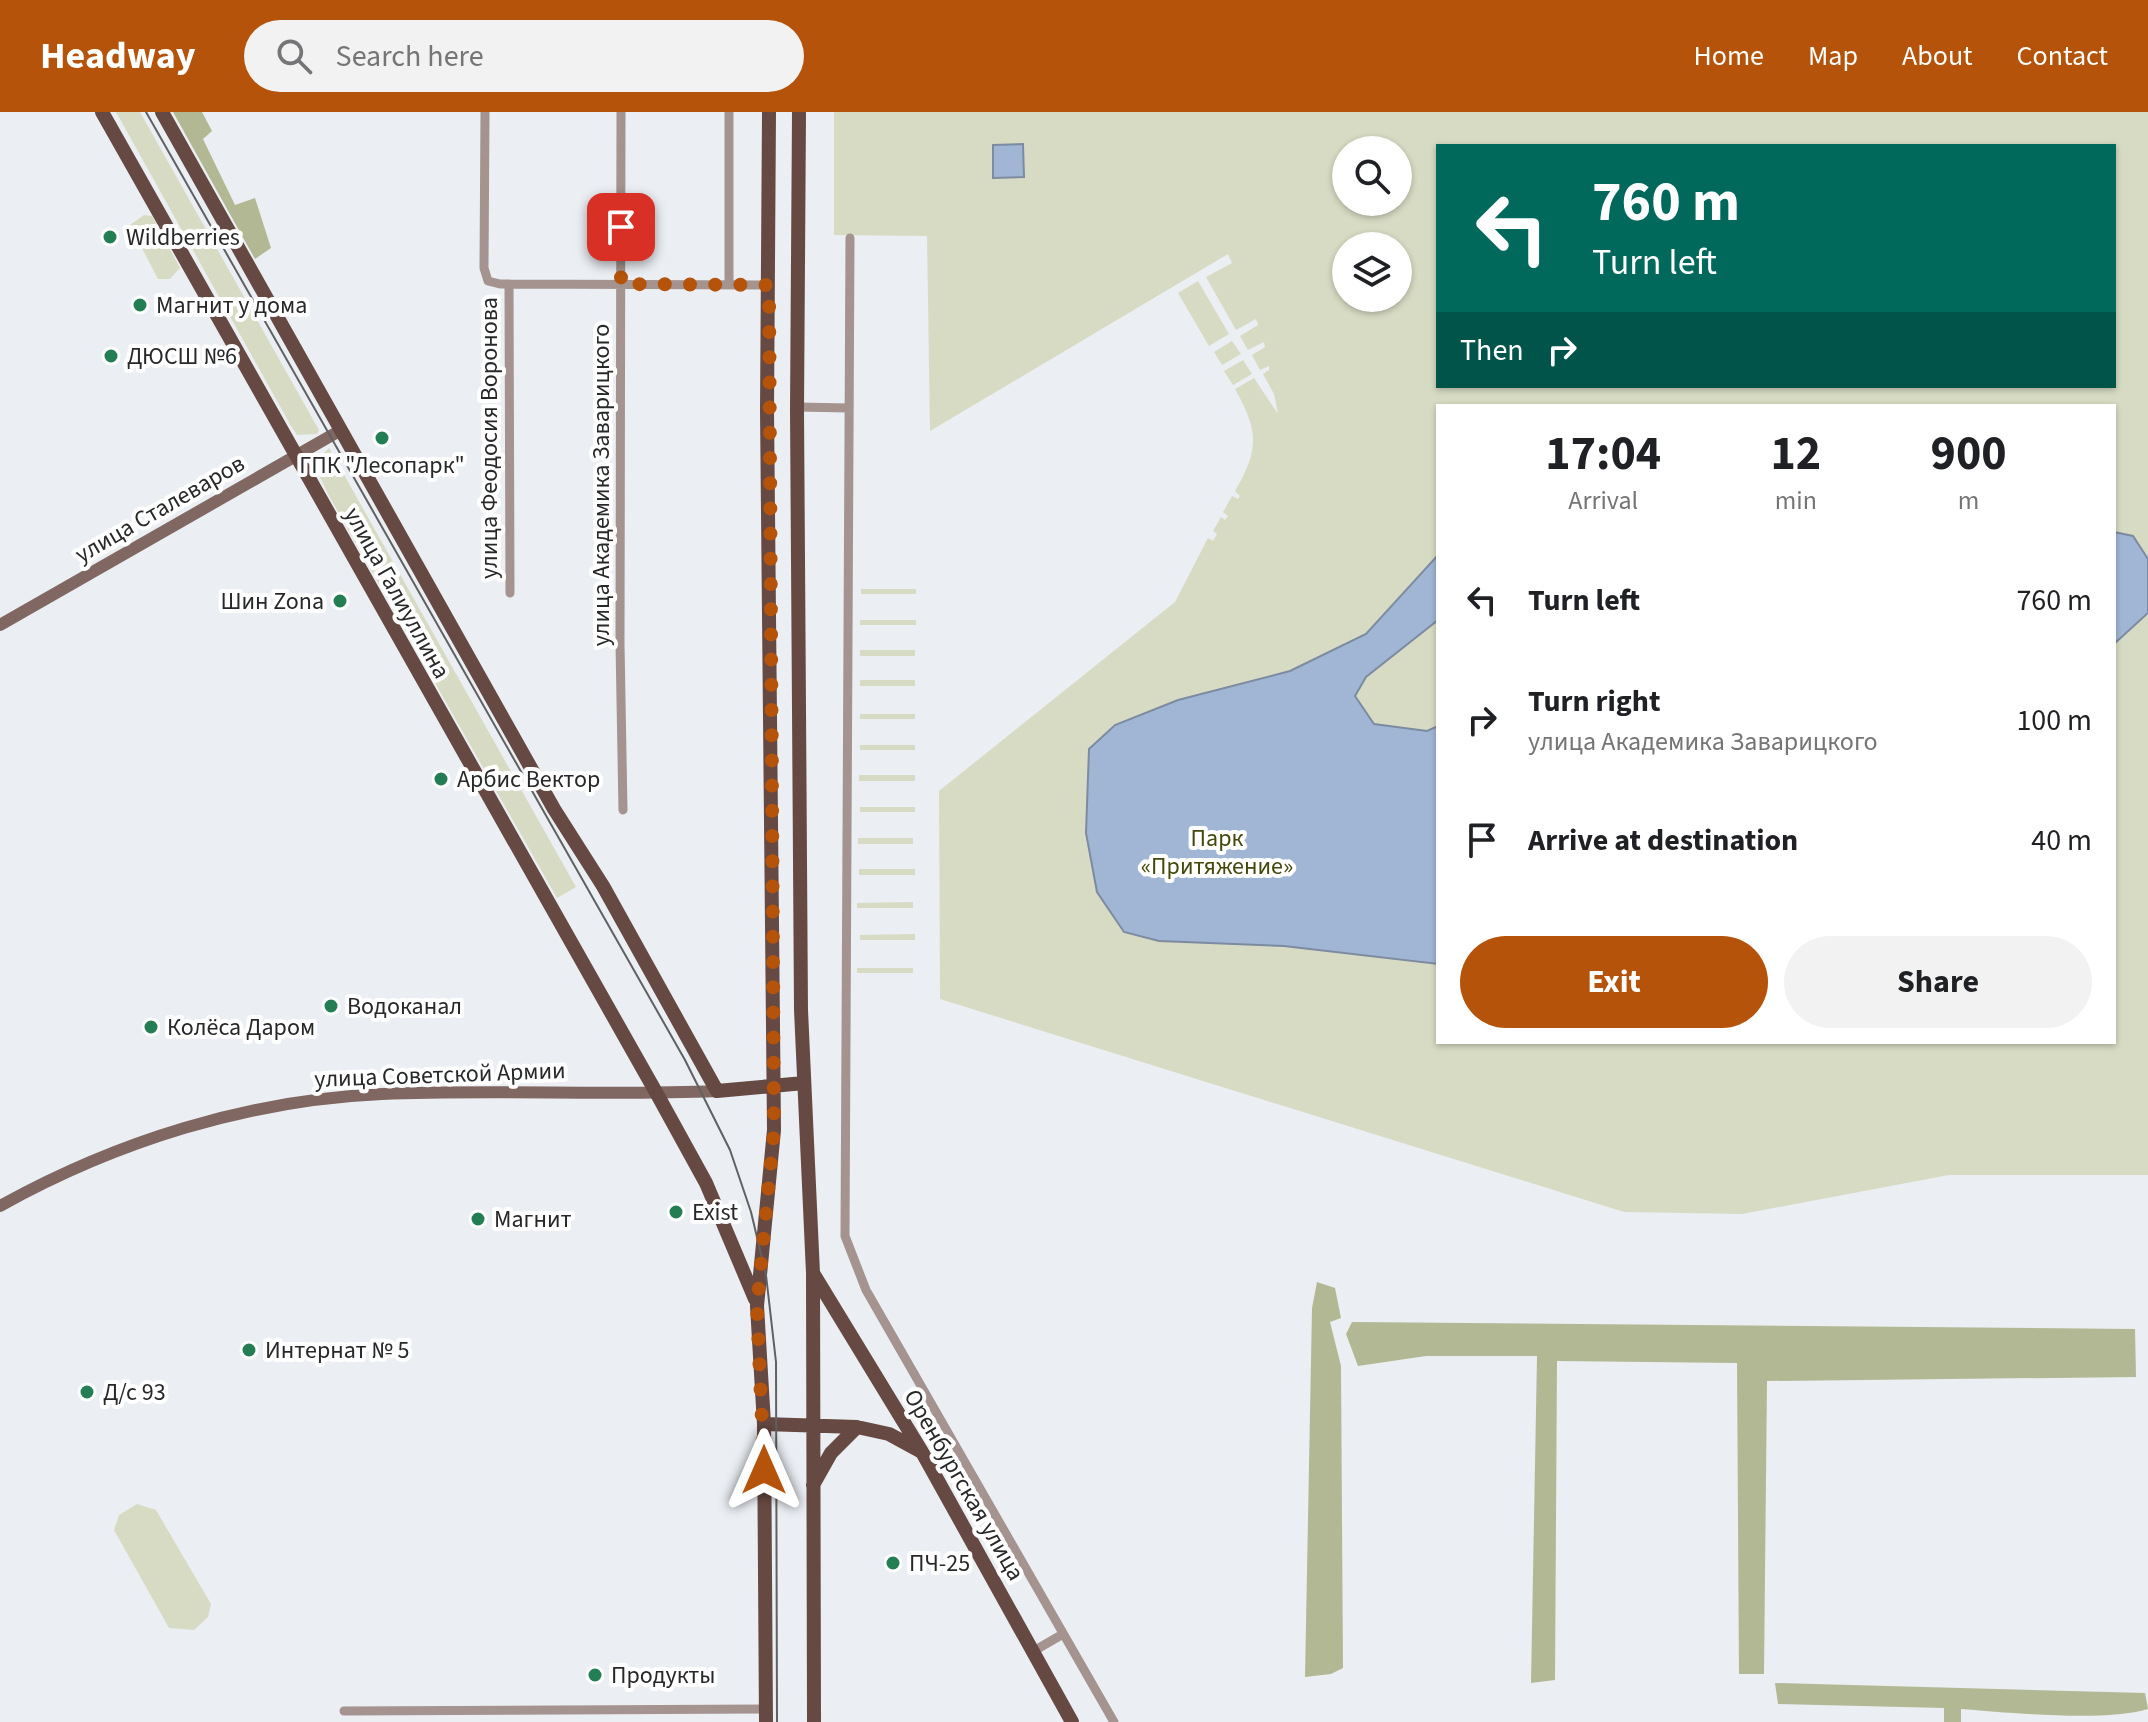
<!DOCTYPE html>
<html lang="en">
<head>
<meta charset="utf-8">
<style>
  :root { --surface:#fff; --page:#f2f2f2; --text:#202124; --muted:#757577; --accent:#b45309 }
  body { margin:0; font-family:"Source Sans 3",sans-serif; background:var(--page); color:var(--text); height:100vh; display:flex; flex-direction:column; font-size:30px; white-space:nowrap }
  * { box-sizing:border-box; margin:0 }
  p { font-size:26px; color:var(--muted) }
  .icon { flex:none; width:44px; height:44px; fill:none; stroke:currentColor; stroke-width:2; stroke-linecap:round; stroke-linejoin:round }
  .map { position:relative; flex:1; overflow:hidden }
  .details { position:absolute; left:1436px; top:292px; width:680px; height:640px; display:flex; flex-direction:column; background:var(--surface); border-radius:0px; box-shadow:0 2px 6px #0004 }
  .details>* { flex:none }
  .guide { position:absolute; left:1436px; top:32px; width:680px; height:244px; border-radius:0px; box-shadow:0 2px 6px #0004; background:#00695c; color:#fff; overflow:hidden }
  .tools { position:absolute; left:1332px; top:24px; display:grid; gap:16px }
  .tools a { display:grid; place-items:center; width:80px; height:80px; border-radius:50%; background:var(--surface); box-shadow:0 2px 6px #0004; font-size:40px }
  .pin { position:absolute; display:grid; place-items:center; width:68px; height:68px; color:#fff; margin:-34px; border-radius:16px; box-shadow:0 4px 12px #0006 }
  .me { position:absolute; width:88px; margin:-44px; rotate:0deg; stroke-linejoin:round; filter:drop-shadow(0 0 6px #0008) }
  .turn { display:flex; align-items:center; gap:28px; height:168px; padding:0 24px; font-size:36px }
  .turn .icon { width:104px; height:104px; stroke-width:2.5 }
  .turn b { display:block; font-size:56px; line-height:68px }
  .then { display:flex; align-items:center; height:76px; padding:0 24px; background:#0003; gap:16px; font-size:30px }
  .eta { display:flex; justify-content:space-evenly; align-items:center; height:136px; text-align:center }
  .eta b { font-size:48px; font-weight:700; line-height:56px }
  .button { display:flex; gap:16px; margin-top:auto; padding:16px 24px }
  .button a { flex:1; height:92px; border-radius:48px; background:var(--accent); color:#fff; font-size:32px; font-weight:700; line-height:92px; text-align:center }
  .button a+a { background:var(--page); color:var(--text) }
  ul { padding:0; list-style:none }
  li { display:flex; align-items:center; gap:24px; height:120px; padding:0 24px }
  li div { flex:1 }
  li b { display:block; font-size:30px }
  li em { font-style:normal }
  header { display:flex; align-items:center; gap:48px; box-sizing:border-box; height:112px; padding:0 40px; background:var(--accent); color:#fff }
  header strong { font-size:38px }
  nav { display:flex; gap:44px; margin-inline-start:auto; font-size:28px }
  .search { width:560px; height:72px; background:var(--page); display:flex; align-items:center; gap:20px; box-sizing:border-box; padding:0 28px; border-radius:44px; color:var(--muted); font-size:30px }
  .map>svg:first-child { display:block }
  .green { fill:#d8dbc3; fill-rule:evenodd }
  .forest { fill:#b3b894 }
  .water { fill:#a1b6d4; stroke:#7c8ba1; stroke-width:2 }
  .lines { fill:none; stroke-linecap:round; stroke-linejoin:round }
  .street { stroke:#a4938e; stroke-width:9 }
  .secondary { stroke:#806761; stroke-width:12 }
  .primary { stroke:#664942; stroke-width:14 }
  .tram { stroke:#606163; stroke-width:2 }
  .route { stroke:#b45309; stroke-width:14; stroke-dasharray:0 25.2 }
  .poi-dot { fill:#247e53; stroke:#fff; stroke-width:3 }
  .labels { text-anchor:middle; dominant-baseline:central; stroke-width:8; stroke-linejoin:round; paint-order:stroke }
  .poi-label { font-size:24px; fill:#272829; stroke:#fff; text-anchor:start }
  .street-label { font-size:24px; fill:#272829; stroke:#fff }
  .park-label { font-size:24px; fill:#44480b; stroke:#fff }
</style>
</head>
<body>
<header>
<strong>Headway</strong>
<div class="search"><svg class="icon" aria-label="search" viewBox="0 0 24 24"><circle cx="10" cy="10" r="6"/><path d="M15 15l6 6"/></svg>Search here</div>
<nav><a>Home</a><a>Map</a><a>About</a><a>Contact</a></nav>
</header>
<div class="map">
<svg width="2148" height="1610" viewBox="0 0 2148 1610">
  <rect width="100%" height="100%" fill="#ebeef3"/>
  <path class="green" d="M 116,0 L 140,0 L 319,318 L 317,322 L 297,323 L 291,314 Z
    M 834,0 L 2148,0 L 2148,1063 L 1949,1063 L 1742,1102 L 1624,1100 L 940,887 L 939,679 L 1175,490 L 1208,426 L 1213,429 L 1217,422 L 1213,419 L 1221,405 L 1225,408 L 1228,404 L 1223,400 L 1232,384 L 1238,387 L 1240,384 L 1235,379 C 1259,337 1259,320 1235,277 L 1254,266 L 1278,302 L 1274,282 L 1263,262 L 1269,258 L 1269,254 L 1260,258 L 1252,243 L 1265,235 L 1264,230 L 1248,238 L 1240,224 L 1258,213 L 1256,207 L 1236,218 L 1206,165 L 1232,151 L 1228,142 L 930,319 L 927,124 L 834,123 ZM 1438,34 L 2114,34 L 2114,274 L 1438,274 ZM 1346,38 L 1398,38 L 1398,90 L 1346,90 ZM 1346,134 L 1398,134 L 1398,186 L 1346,186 ZM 1438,294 L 2114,294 L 2114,930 L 1438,930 Z
    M 144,103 L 152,104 L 180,156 L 170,167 L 158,167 L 130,113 Z
    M 1198,169 L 1229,222 L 1209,234 L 1178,181 Z
    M 1232,229 L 1241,242 L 1222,253 L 1214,240 Z
    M 1243,248 L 1252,262 L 1233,273 L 1224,259 Z
    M 329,336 L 576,775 L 557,786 L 329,384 L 317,359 L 316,348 Z
    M 861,477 L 916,477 L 916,482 L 861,482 Z
    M 860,508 L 916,508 L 916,513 L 860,513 Z
    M 860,538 L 915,538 L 915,544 L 860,544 Z
    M 860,568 L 915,568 L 915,574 L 860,574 Z
    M 860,602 L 915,602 L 915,607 L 860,607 Z
    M 860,633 L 915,633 L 915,638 L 860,638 Z
    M 859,663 L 915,663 L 915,669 L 859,669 Z
    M 860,695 L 915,695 L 915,700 L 860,700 Z
    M 858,726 L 913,726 L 913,732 L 858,732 Z
    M 859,757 L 915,757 L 915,763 L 859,763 Z
    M 913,790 L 913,796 L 857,796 L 857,791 Z
    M 915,822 L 915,828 L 860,828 L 860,823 Z
    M 857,856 L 913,856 L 913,861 L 857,861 Z
    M 137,1392 L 156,1398 L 211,1492 L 208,1505 L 194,1518 L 169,1516 L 114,1418 L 119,1403 Z"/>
  <path class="forest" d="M 173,0 L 202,0 L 212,19 L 203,27 L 235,93 L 255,86 L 271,136 L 255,147 Z
    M 1317,1170 L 1335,1176 L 1341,1206 L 1330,1210 L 1341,1254 L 1343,1556 L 1331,1562 L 1305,1565 L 1312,1196 Z
    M 1352,1210 L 2135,1217 L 2136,1265 L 1767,1269 L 1764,1562 L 1739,1562 L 1737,1251 L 1557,1249 L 1555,1568 L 1531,1571 L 1537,1244 L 1426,1244 L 1358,1254 L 1346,1222 Z
    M 1775,1571 L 2145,1581 L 2148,1597 C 2106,1610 2011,1601 1961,1597 L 1961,1610 L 1944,1610 L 1944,1596 L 1778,1592 Z"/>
  <path class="water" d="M 1023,32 L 1024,65 L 993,66 L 993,33 Z
    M 2114,420 L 2133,424 L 2148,447 L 2148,501 L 2114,532 Z
    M 1438,443 L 1438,508 L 1366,565 L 1355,584 L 1374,612 L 1427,619 L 1438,614 L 1438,852 L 1284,834 L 1159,829 L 1124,820 L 1097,780 L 1086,721 L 1089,637 L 1115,613 L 1178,588 L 1290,559 L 1366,522 Z"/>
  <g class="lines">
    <path class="street" d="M 485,0 L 484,156 L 488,169 L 500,172 L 769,173
      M 621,0 L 620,532 L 623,698
      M 850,126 L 845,1124 L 866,1178 L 1114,1610
      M 509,172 L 510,481
      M 729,173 L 729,0
      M 797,295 L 849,296
      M 1032,1540 L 1063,1522
      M 344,1599 L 766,1597"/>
    <path class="secondary" d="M 0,513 L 341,318
      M 0,1094 C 117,1029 248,988 382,982 C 494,977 606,984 717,979"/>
    <path class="primary" d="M 102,0 L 657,982 L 706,1071 L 755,1187
      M 162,0 L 554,697 L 603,774 L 717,979 L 804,971
      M 799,0 L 797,298 L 801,898 L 813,1161 L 814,1610
      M 813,1161 L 922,1340 L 1072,1610
      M 764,1312 L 857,1315 L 889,1322 L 922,1340
      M 813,1373 L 831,1341 L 857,1315
      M 766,1610 L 764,1312 L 757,1194 L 774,1018 L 767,298 L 769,0"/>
    <path class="tram" d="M 146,0 L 685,948 L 730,1038 L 751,1100 L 766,1163 L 776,1250 L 777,1610"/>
  </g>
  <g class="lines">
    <path class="route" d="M 621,115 L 621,172 L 769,173 L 774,1018 L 757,1194 L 764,1358"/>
  </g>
  <g class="poi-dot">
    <circle cx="110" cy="125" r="8"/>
    <circle cx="140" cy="193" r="8"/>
    <circle cx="111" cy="244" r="8"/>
    <circle cx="382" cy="326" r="8"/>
    <circle cx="340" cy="489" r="8"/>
    <circle cx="441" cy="667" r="8"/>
    <circle cx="331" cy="894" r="8"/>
    <circle cx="151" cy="915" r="8"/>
    <circle cx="676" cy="1100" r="8"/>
    <circle cx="478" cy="1107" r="8"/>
    <circle cx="249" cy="1238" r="8"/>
    <circle cx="87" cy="1280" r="8"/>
    <circle cx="893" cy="1451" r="8"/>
    <circle cx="595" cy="1563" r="8"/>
  </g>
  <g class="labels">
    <g class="poi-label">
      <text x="126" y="125">Wildberries</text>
      <text x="156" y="193">Магнит у дома</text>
      <text x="127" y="244">ДЮСШ №6</text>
      <text x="382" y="353" text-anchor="middle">ГПК "Лесопарк"</text>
      <text x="324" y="489" text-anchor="end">Шин Zona</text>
      <text x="457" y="667">Арбис Вектор</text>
      <text x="347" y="894">Водоканал</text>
      <text x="167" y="915">Колёса Даром</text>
      <text x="692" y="1100">Exist</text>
      <text x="494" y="1107">Магнит</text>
      <text x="265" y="1238">Интернат № 5</text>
      <text x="103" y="1280">Д/с 93</text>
      <text x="909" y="1451">ПЧ-25</text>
      <text x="611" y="1563">Продукты</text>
    </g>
    <g class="street-label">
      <text transform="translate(489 326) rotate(-90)">улица Феодосия Воронова</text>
      <text transform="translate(601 373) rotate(-90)">улица Академика Заварицкого</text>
      <text transform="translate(160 397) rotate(-30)">улица Сталеваров</text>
      <text transform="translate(397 481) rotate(61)">улица Галиуллина</text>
      <text transform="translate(440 963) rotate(-2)">улица Советской Армии</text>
      <text transform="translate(964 1373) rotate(60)">Оренбургская улица</text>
    </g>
    <g class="park-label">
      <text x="1217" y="726">Парк<tspan x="1217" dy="28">«Притяжение»</tspan></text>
    </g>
  </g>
</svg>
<div class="tools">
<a><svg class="icon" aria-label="search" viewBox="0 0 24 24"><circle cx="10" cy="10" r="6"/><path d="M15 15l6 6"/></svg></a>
<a><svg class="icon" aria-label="layers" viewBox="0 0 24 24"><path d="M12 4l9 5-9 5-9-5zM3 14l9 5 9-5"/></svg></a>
</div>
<div class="pin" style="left:621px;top:115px;background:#d93025"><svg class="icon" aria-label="arrive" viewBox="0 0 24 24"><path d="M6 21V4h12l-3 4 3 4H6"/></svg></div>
<svg class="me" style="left:764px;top:1358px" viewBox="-20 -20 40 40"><path d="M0-17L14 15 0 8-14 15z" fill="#b45309" stroke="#fff" stroke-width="4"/></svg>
<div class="guide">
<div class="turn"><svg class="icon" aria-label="left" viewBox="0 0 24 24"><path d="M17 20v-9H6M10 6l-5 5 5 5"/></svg><div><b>760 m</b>Turn left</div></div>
<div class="then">Then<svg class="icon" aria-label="right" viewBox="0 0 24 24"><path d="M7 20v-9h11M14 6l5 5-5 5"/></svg></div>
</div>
<section class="details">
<div class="eta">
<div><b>17:04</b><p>Arrival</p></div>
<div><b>12</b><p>min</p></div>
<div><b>900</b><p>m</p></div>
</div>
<ul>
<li><svg class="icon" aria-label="left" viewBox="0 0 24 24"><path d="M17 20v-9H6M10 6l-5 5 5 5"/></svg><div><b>Turn left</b></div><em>760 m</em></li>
<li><svg class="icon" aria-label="right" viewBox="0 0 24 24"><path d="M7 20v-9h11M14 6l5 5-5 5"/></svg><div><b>Turn right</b><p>улица Академика Заварицкого</p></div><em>100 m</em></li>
<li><svg class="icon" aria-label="arrive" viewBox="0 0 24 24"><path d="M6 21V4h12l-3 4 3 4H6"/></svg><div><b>Arrive at destination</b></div><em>40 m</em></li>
</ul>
<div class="button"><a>Exit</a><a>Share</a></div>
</section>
</div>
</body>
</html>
